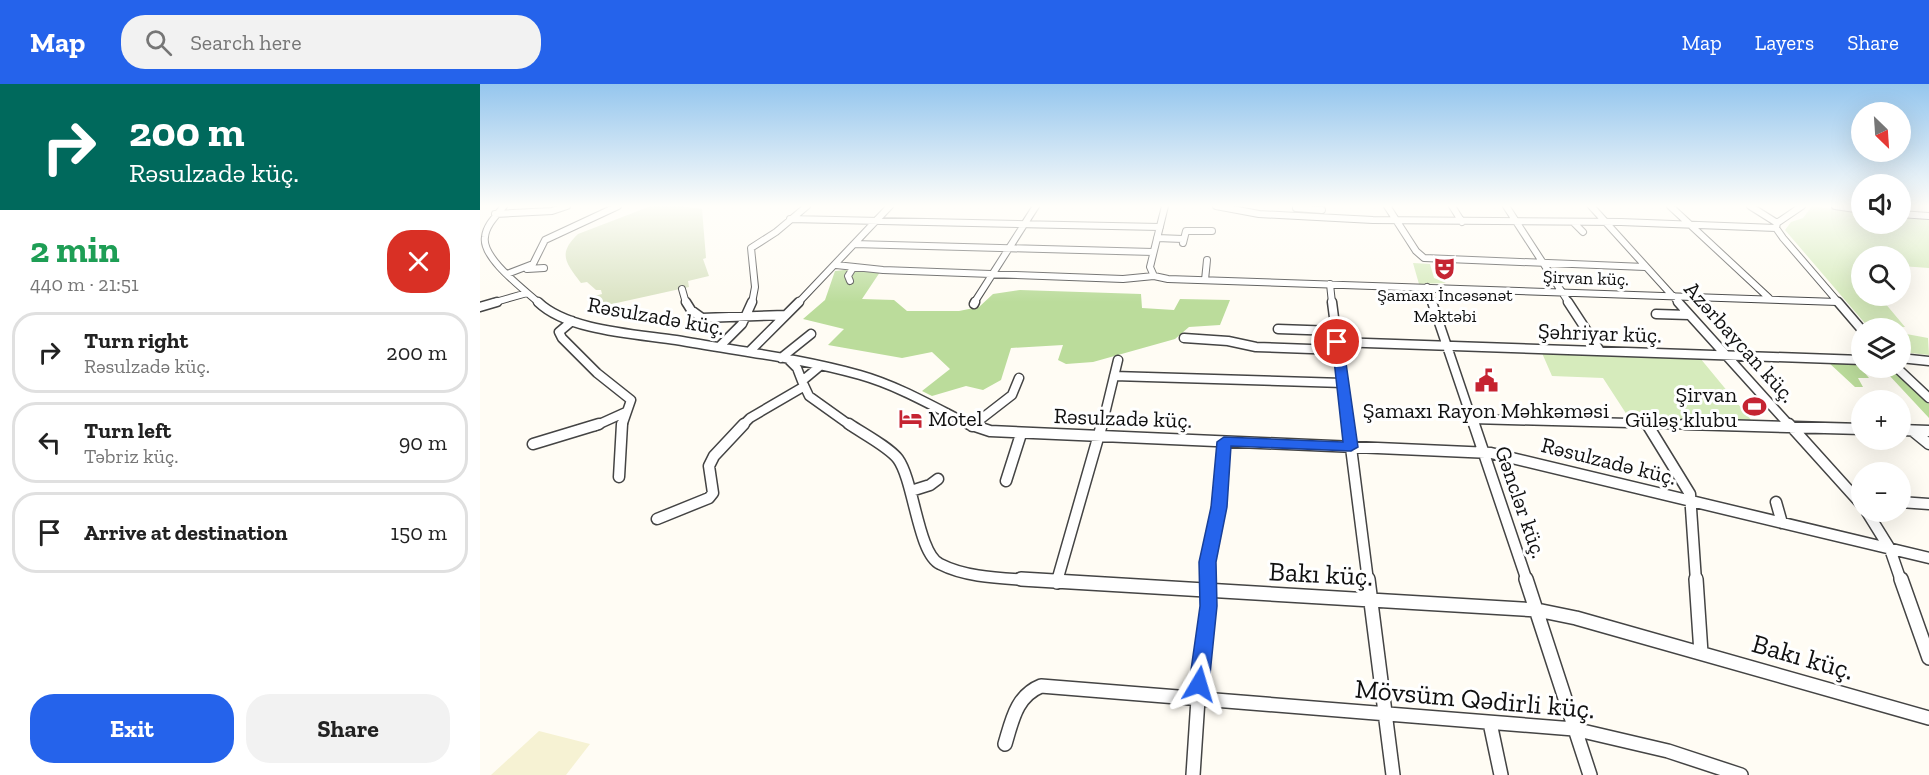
<!DOCTYPE html>
<html lang="en">
<head>
<meta charset="utf-8">
<style>
  :root { --surface:#fff; --page:#f2f2f2; --text:#222; --muted:#767676; --line:#e0e0e0; --accent:#2563eb }
  body { margin:0; font-family:"Zilla Slab",serif; background:var(--page); color:var(--text); height:100vh; display:flex; flex-direction:column; font-size:22px; white-space:nowrap }
  * { box-sizing:border-box; margin:0 }
  p { font-size:20px; color:var(--muted) }
  .icon { flex:none; width:33px; height:33px; fill:none; stroke:currentColor; stroke-width:2; stroke-linecap:round; stroke-linejoin:round }
  .map { position:relative; flex:1; overflow:hidden }
  .sheet { display:flex; flex-direction:column; background:var(--surface); width:480px }
  .sheet>* { flex:none }
  .top-card { background:#00695c; color:#fff; overflow:hidden }
  .needle { width:39px; rotate:155deg }
  .tools { position:absolute; left:1371px; top:18px; display:grid; gap:12px }
  .tools a { display:grid; place-items:center; width:60px; height:60px; border-radius:50%; background:var(--surface); box-shadow:0 6px 24px #0002; font-size:30px }
  .pin { position:absolute; display:grid; place-items:center; width:51px; height:51px; color:#fff; margin:-26px; border:3px solid #fff; border-radius:50%; box-shadow:0 2px 6px #0007 }
  .me { position:absolute; width:66px; margin:-33px; rotate:7deg; stroke-linejoin:round; filter:drop-shadow(0 0 4px #0008) }
  .turn { display:flex; align-items:center; gap:21px; height:126px; padding:0 30px; font-size:27px }
  .turn .icon { width:78px; height:78px; stroke-width:2.5 }
  .turn b { display:block; font-size:42px; line-height:51px }
  .round { display:grid; place-items:center; flex:none; width:63px; height:63px; border-radius:24px; background:var(--page) }
  .headline { display:flex; align-items:center; justify-content:space-between; height:102px; padding:0 30px }
  h1 { font-size:36px; font-weight:800; line-height:45px; color:#1e9e55 }
  .button { display:flex; gap:12px; margin-top:auto; padding:12px 30px }
  .button a { flex:1; height:69px; border-radius:24px; background:var(--accent); color:#fff; font-size:24px; font-weight:800; line-height:69px; text-align:center }
  .button a+a { background:var(--page); color:var(--text) }
  ul { padding:0; list-style:none }
  li { display:flex; align-items:center; gap:18px; height:81px; margin:0 12px 9px; padding:0 18px; border:3px solid var(--line); border-radius:24px }
  li div { flex:1 }
  li b { display:block; font-size:22px }
  li em { font-style:normal }
  header { display:flex; align-items:center; gap:36px; box-sizing:border-box; height:84px; padding:0 30px; background:var(--accent); color:#fff }
  header strong { font-size:28px }
  nav { display:flex; gap:33px; margin-inline-start:auto; font-size:21px }
  .search { width:420px; height:54px; background:var(--page); display:flex; align-items:center; gap:15px; box-sizing:border-box; padding:0 21px; border-radius:24px; color:var(--muted); font-size:22px }
  main { display:flex; flex:1; min-height:0 }
  .map>svg:first-child { display:block }
  .farmland { fill:#f6f2d3 }
  .green { fill:#d6ebbc }
  .forest { fill:#bbdc9b }
  .cemetery { fill:#dae3c3 }
  .lines { fill:none; stroke-linecap:round; stroke-linejoin:round }
  .minor-far3-casing { stroke:#444; stroke-width:8 }
  .minor-far2-casing { stroke:#444; stroke-width:11 }
  .minor-far1-casing { stroke:#444; stroke-width:13 }
  .minor-casing { stroke:#444; stroke-width:16 }
  .minor-far3 { stroke:#fff; stroke-width:6 }
  .minor-far2 { stroke:#fff; stroke-width:8 }
  .minor-far1 { stroke:#fff; stroke-width:10 }
  .minor { stroke:#fff; stroke-width:13 }
  .route { fill:#2563eb; stroke:#184099; stroke-width:1.5 }
  .labels { text-anchor:middle; dominant-baseline:central; stroke-width:6; stroke-linejoin:round; paint-order:stroke }
  .far-street-label { font-size:18px; fill:#111; stroke:#fff }
  .far-poi-label { font-size:18px; fill:#111; stroke:#fff }
  .street-label { font-size:22px; fill:#111; stroke:#fff }
  .poi-label { font-size:22px; fill:#111; stroke:#fff; text-anchor:end }
  .near-street-label { font-size:27px; fill:#111; stroke:#fff }
</style>
</head>
<body>
<header>
<strong>Map</strong>
<div class="search"><svg class="icon" aria-label="search" viewBox="0 0 24 24"><circle cx="10" cy="10" r="6"/><path d="M15 15l6 6"/></svg>Search here</div>
<nav><a>Map</a><a>Layers</a><a>Share</a></nav>
</header>
<main>
<section class="sheet">
<div class="top-card">
<div class="turn"><svg class="icon" aria-label="right" viewBox="0 0 24 24"><path d="M7 20v-9h11M14 6l5 5-5 5"/></svg><div><b>200 m</b>Rəsulzadə küç.</div></div>
</div>
<div class="headline"><div><h1>2 min</h1><p>440 m · 21:51</p></div><a class="round" style="background:#d93025;color:#fff"><svg class="icon" aria-label="close" viewBox="0 0 24 24"><path d="M6 6l12 12M18 6L6 18"/></svg></a></div>
<ul>
<li><svg class="icon" aria-label="right" viewBox="0 0 24 24"><path d="M7 20v-9h11M14 6l5 5-5 5"/></svg><div><b>Turn right</b><p>Rəsulzadə küç.</p></div><em>200 m</em></li>
<li><svg class="icon" aria-label="left" viewBox="0 0 24 24"><path d="M17 20v-9H6M10 6l-5 5 5 5"/></svg><div><b>Turn left</b><p>Təbriz küç.</p></div><em>90 m</em></li>
<li><svg class="icon" aria-label="arrive" viewBox="0 0 24 24"><path d="M6 21V4h12l-3 4 3 4H6"/></svg><div><b>Arrive at destination</b></div><em>150 m</em></li>
</ul>
<div class="button"><a>Exit</a><a>Share</a></div>
</section>
<div class="map">
<svg width="1449" height="691" viewBox="0 0 1449 691">
  <rect width="100%" height="100%" fill="#fffcf4"/>
  <path class="farmland" d="M 59,647 L 110,660 L 86,691 L 11,691 Z"/>
  <path class="green" d="M 1332,122 L 1381,129 L 1382,140 L 1420,140 L 1421,132 L 1449,134 L 1449,184 L 1421,182 L 1420,172 L 1382,172 L 1382,212 L 1399,212 L 1425,243 L 1389,244 L 1305,146 L 1311,138 L 1323,134 Z
    M 933,179 L 950,180 L 954,194 L 966,199 L 939,200 Z
    M 1421,249 L 1448,254 L 1449,271 L 1421,268 Z
    M 1062,269 L 1220,274 L 1272,337 L 1149,334 L 1123,294 L 1072,292 Z"/>
  <path class="forest" d="M 364,186 L 400,188 L 382,215 L 414,216 L 427,227 L 479,227 L 499,223 L 513,210 L 540,206 L 661,210 L 662,224 L 694,226 L 700,215 L 750,216 L 740,241 L 709,243 L 695,255 L 613,278 L 586,280 L 578,276 L 583,261 L 531,264 L 521,296 L 503,306 L 486,302 L 452,312 L 442,307 L 470,285 L 452,268 L 422,274 L 348,261 L 364,245 L 323,235 L 345,216 L 355,187 Z
    M 1348,278 L 1381,279 L 1382,284 L 1411,284 L 1449,320 L 1449,334 L 1408,290 L 1384,288 L 1389,294 L 1378,294 L 1383,303 L 1375,303 Z"/>
  <path class="cemetery" d="M 171,122 L 201,122 L 222,125 L 226,174 L 223,175 L 229,192 L 208,197 L 209,203 L 123,222 L 111,213 L 122,210 L 121,206 L 116,206 L 107,198 L 101,199 C 86,179 77,170 98,150 Z"/>
  <g class="lines">
    <defs>
      <path id="minor-far3" d="M 24,122 C 17,131 6,141 5,153 C 1,174 45,206 59,219
        M 736,122 L 779,130 L 893,136 L 1141,138 L 1296,144
        M 907,122 L 936,167 L 944,174 L 1165,183
        M 972,122 L 982,138
        M 1026,122 L 1089,219
        M 1111,122 L 1199,219
        M 1190,122 L 1289,214
        M 1270,122 L 1297,139
        M 1355,122 L 1382,126
        M 816,124 L 842,126
        M 15,130 L 72,127 L 87,122
        M 1420,130 L 1449,132
        M 310,135 L 680,143
        M 1093,138 L 1103,148
        M 1297,139 L 1296,144 L 1303,154 L 1359,219
        M 1297,139 L 1322,122
        M 677,154 L 703,155
        M 703,159 L 706,147 L 732,147
        M 374,160 L 673,168
        M 356,181 L 403,186 L 643,195 L 674,192
        M 47,185 L 64,184
        M 27,190 L 53,180 L 65,156 L 138,122
        M 674,192 L 688,195 L 1358,218
        M 674,192 L 670,183 L 685,122
        M 725,196 L 727,176
        M 370,197 L 368,192 L 373,184
        M 850,200 L 852,219
        M 947,203 L 953,219
        M 202,205 L 206,219
        M 12,219 L 47,209
        M 272,219 L 275,203 L 271,164 L 296,148 L 327,122
        M 318,219 L 410,122
        M 494,219 L 556,122"/>
      <path id="minor-far2" d="M 58,218 C 88,247 156,250 196,256 C 257,267 320,274 380,291 C 419,302 456,324 492,342
        M 206,218 L 211,226 L 222,234 L 305,231
        M 852,218 L 868,342
        M 952,218 L 994,342
        M 1088,218 L 1120,267
        M 1198,218 L 1310,342
        M 1358,218 L 1382,246
        M 494,220 L 495,218
        M 0,223 L 17,218
        M 1176,230 L 1209,231
        M 92,237 L 79,248 L 82,254 L 117,289 L 151,316 L 142,342
        M 798,245 L 856,247
        M 704,254 L 748,257 L 776,263 L 858,266
        M 857,258 L 1382,276
        M 239,263 L 262,240 L 272,218
        M 269,268 L 319,218
        M 301,274 L 331,250
        M 1420,274 L 1449,277
        M 309,276 L 317,284 L 322,297 L 340,282
        M 1417,284 L 1449,314
        M 634,292 L 863,299
        M 322,297 L 329,312 L 371,342
        M 992,335 L 1263,342
        M 1167,340 L 1168,342
        M 115,342 L 146,328
        M 262,342 L 270,334 L 323,303
        M 492,342 L 532,311 L 539,294
        M 622,342 L 638,276"/>
      <path id="minor-far1" d="M 369,340 C 382,349 409,363 418,375 C 434,397 438,470 460,480 C 489,495 528,494 560,497
        M 489,340 L 510,347 L 1011,369 L 1449,474
        M 868,340 L 888,497
        M 994,340 L 1047,497
        M 1167,340 L 1210,410 L 1216,497
        M 1205,340 L 1382,345
        M 1309,340 L 1382,421
        M 492,342 L 494,340
        M 1420,346 L 1449,347
        M 1433,347 L 1449,360
        M 53,360 L 119,340
        M 139,393 L 142,340
        M 526,397 L 541,350
        M 431,407 L 450,401 L 458,395
        M 1296,418 L 1302,439
        M 1420,418 L 1449,420
        M 1387,428 L 1410,465 L 1421,497
        M 177,435 L 229,414 L 233,409 L 229,382 L 234,372 L 264,340
        M 577,497 L 622,340
        M 728,497 L 727,478 L 739,423 L 744,358"/>
      <path id="minor" d="M 541,495 L 1057,526 L 1096,534 L 1449,634
        M 888,495 L 913,691
        M 1046,495 L 1110,691
        M 1216,495 L 1221,569
        M 1421,495 L 1449,574
        M 577,498 L 578,495
        M 1010,639 L 1021,691
        M 525,660 C 532,637 536,612 561,602 L 1094,645 L 1188,667 L 1261,691
        M 713,691 L 720,585 L 729,522 L 728,495"/>
    </defs>
    <use href="#minor-far3" class="minor-far3-casing"/>
    <use href="#minor-far2" class="minor-far2-casing"/>
    <use href="#minor-far1" class="minor-far1-casing"/>
    <use href="#minor" class="minor-casing"/>
    <use href="#minor-far3" class="minor-far3"/>
    <use href="#minor-far2" class="minor-far2"/>
    <use href="#minor-far1" class="minor-far1"/>
    <use href="#minor" class="minor"/>
  </g>
  <linearGradient id="sky" x2="0" y2="1"><stop stop-color="#95c6ee"/><stop offset="0.56" stop-color="#fffefa"/><stop offset="1" stop-color="#fffefa" stop-opacity="0"/></linearGradient>
  <rect width="1449" height="218" fill="url(#sky)"/>
  <path class="route" d="M 857,255 L 863,258 L 878,363 L 871,367 L 751,362 L 747,423 L 736,478 L 737,522 L 729,600 L 726,606 L 719,609 L 712,606 L 709,600 L 720,522 L 719,478 L 731,423 L 737,358 L 744,353 L 863,358 L 852,258 Z"/>
  <defs>
    <symbol id="theatre-bare" viewBox="-9 -9 18 18"><path d="M-5-5.5Q0-4 5-5.5V0Q5 5 0 6Q-5 5-5 0ZM-3.3-2.5H-1v1.5H-3.3ZM1-2.5H3.3v1.5H1ZM-2.8 1Q0 5.5 2.8 1Z" fill="#c52432" stroke="#fff" stroke-width="2.5" paint-order="stroke"/></symbol>
    <symbol id="civic-bare" viewBox="-9 -9 18 18"><path d="M-.6-6.5H3V-4.5H.6V-3L4-1V1h2V6H-6V1h2V-1L-.6-3ZM-1.2 2.5V6h2.4V2.5Z" fill="#c52432" stroke="#fff" stroke-width="2.5" paint-order="stroke"/></symbol>
    <symbol id="stadium-bare" viewBox="-9 -9 18 18"><path d="M0-5a6.5 5 0 1 0 0 10a6.5 5 0 1 0 0-10ZM-3.5-1.8h7v3.6h-7Z" fill="#c52432" stroke="#fff" stroke-width="2.5" paint-order="stroke"/></symbol>
    <symbol id="hotel-bare" viewBox="-9 -9 18 18"><path d="M-6-4.5h1.5V1H6V5H4.5V3h-9V5H-6ZM-4 0a1.8 1.8 0 1 1 3.6 0ZM.5 0V-2.5h3Q6-2.5 6 0Z" fill="#c52432" stroke="#fff" stroke-width="2.5" paint-order="stroke"/></symbol>
  </defs>
  <g fill-rule="evenodd">
    <use href="#theatre-bare" x="948" y="168" width="33" height="33"/>
    <use href="#civic-bare" x="990" y="280" width="33" height="33"/>
    <use href="#stadium-bare" x="1258" y="306" width="33" height="33"/>
    <use href="#hotel-bare" x="414" y="318" width="33" height="33"/>
  </g>
  <g class="labels">
    <g class="far-street-label">
      <text transform="translate(1106 194) rotate(2)">Şirvan küç.</text>
    </g>
    <g class="far-poi-label">
      <text x="965" y="211">Şamaxı İncəsənət<tspan x="965" dy="21">Məktəbi</tspan></text>
    </g>
    <g class="street-label">
      <text transform="translate(176 232) rotate(10)">Rəsulzadə küç.</text>
      <text transform="translate(1120 249) rotate(2)">Şəhriyar küç.</text>
      <text transform="translate(1260 258) rotate(48)">Azərbaycan küç.</text>
      <text transform="translate(643 334) rotate(2)">Rəsulzadə küç.</text>
      <text transform="translate(1129 377) rotate(14)">Rəsulzadə küç.</text>
      <text transform="translate(1041 418) rotate(71)">Gənclər küç.</text>
    </g>
    <g class="poi-label">
      <text x="1257" y="310">Şirvan<tspan x="1257" dy="25">Güləş klubu</tspan></text>
      <text x="1006" y="326" text-anchor="middle">Şamaxı Rayon Məhkəməsi</text>
      <text x="448" y="334" text-anchor="start">Motel</text>
    </g>
    <g class="near-street-label">
      <text transform="translate(841 490) rotate(3)">Bakı küç.</text>
      <text transform="translate(1323 573) rotate(16)">Bakı küç.</text>
      <text transform="translate(995 615) rotate(5)">Mövsüm Qədirli küç.</text>
    </g>
  </g>
</svg>
<div class="tools">
<a><svg class="needle" viewBox="-14 -14 28 28"><path d="M0-13l5 13h-10z" fill="#e53935"/><path d="M0 13l5-13h-10z" fill="#767676"/></svg></a>
<a><svg class="icon" aria-label="sound" viewBox="0 0 24 24"><path d="M4 9h4l5-4v14l-5-4H4zM17 9q2 3 0 6"/></svg></a>
<a><svg class="icon" aria-label="search" viewBox="0 0 24 24"><circle cx="10" cy="10" r="6"/><path d="M15 15l6 6"/></svg></a>
<a><svg class="icon" aria-label="layers" viewBox="0 0 24 24"><path d="M12 4l9 5-9 5-9-5zM3 14l9 5 9-5"/></svg></a>
<a>+</a>
<a>−</a>
</div>
<div class="pin" style="left:857px;top:258px;background:#d93025"><svg class="icon" aria-label="arrive" viewBox="0 0 24 24"><path d="M6 21V4h12l-3 4 3 4H6"/></svg></div>
<svg class="me" style="left:719px;top:600px" viewBox="-20 -20 40 40"><path d="M0-17L14 15 0 8-14 15z" fill="#2563eb" stroke="#fff" stroke-width="4"/></svg>
</div>
</main>
</body>
</html>
